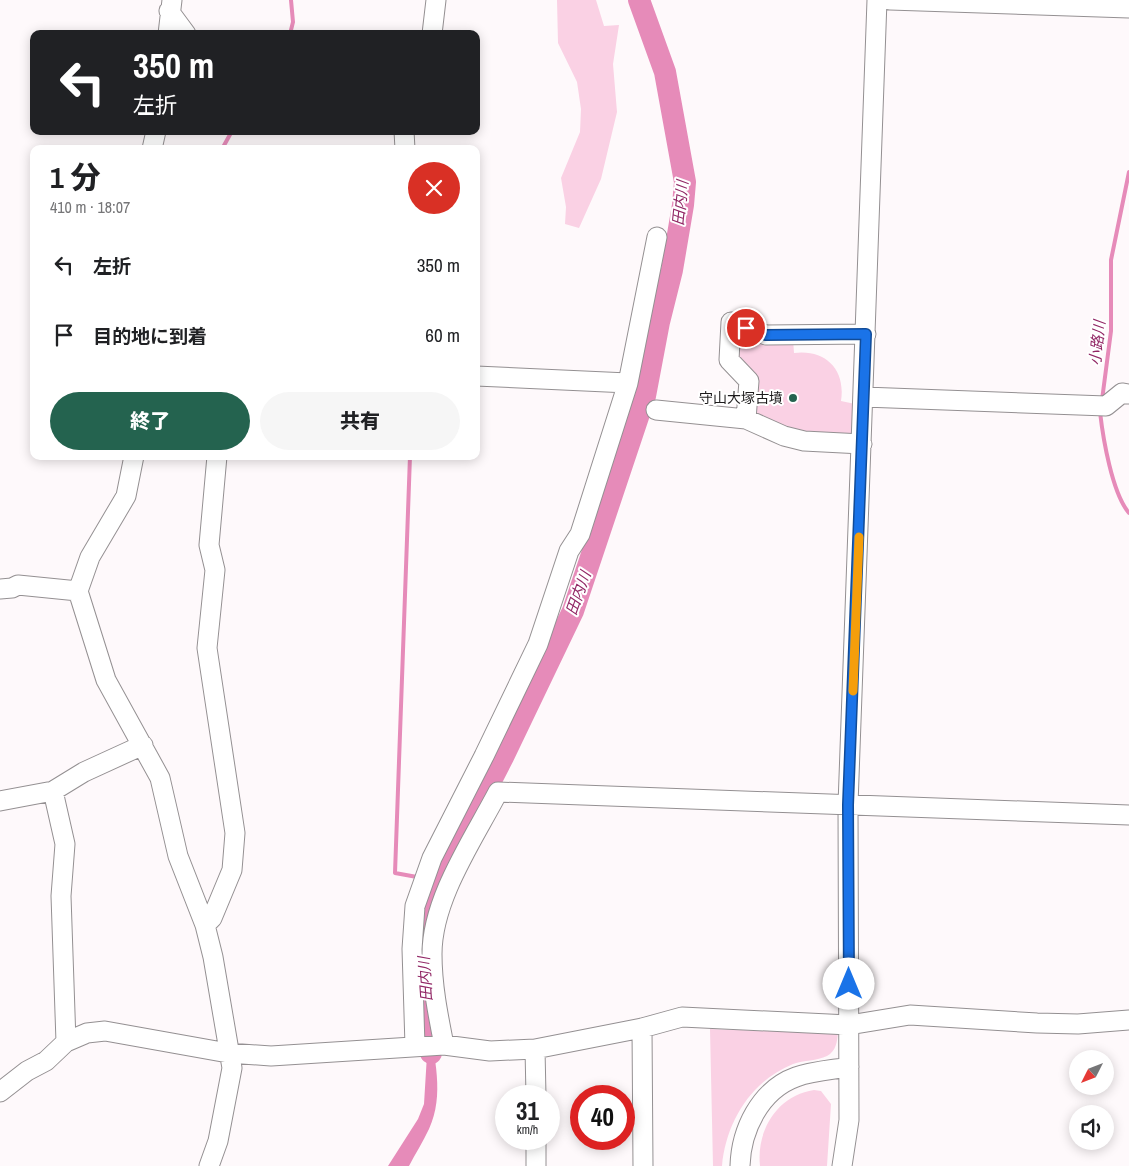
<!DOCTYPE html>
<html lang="ja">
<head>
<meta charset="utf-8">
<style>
  :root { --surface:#fff; --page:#f6f6f6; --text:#202124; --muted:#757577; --accent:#24634f }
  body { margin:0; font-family:"Archivo Narrow","Noto Sans JP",sans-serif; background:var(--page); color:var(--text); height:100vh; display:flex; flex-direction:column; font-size:19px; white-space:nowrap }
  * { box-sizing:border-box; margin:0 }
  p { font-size:16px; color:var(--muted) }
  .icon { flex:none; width:28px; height:28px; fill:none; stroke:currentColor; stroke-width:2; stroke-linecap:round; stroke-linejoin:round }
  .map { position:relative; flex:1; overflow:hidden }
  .side { position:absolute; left:30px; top:145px; width:450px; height:315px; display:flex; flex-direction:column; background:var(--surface); border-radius:10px; box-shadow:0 2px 12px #0003 }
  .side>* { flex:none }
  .top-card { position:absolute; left:30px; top:30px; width:450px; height:105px; border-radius:10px; box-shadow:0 2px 12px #0003; background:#202124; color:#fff; overflow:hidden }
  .needle { width:32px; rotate:228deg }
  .buttons { position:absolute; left:1069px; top:1050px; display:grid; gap:10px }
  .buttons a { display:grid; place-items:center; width:45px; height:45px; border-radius:50%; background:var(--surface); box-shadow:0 2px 12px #0003; font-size:25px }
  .speed { position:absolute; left:495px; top:1085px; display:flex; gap:10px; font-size:25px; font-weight:700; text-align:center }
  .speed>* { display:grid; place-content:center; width:65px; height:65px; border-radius:50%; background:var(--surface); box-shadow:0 2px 12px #0003; line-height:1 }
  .speed small { font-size:12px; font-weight:400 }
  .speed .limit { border:8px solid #d22; background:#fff; color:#111 }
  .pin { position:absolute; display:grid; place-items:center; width:42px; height:42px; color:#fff; margin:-21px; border:2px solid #fff; border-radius:50%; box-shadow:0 1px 5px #0007 }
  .me { position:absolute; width:55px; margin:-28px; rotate:0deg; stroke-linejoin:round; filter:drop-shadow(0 0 4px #0008) }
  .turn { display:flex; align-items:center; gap:18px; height:105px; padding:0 20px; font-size:22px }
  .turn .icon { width:65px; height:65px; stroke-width:2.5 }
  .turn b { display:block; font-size:35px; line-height:42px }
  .round { display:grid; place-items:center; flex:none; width:52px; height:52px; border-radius:26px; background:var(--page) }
  .head { display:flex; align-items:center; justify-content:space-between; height:85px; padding:0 20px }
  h1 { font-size:30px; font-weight:800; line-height:38px }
  .cta { display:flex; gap:10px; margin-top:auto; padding:10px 20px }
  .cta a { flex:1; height:58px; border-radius:30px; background:var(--accent); color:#fff; font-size:20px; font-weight:800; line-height:58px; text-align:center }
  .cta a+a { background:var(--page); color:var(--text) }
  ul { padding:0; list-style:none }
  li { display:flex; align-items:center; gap:15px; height:70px; padding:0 20px }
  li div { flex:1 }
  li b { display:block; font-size:19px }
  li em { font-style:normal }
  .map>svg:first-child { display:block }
  .green { fill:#fad1e4 }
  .water { fill:#e68bb9 }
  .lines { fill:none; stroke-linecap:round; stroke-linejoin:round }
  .stream { stroke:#e68bb9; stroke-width:4 }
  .river { stroke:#e68bb9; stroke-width:22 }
  .minor-casing { stroke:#949092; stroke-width:21 }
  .minor { stroke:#fff; stroke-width:19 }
  .route-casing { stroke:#114b97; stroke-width:12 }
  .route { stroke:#1a73e8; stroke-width:9 }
  .slow { stroke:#f59e0b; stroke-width:9 }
  .poi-dot { fill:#24634f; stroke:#fff; stroke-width:2 }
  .labels { text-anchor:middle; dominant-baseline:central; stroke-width:4; stroke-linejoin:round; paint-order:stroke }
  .poi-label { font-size:14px; fill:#1c1a1b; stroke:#fff; text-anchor:end }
  .water-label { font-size:15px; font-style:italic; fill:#912765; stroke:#fff }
</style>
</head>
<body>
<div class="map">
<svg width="1129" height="1166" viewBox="0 0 1129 1166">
  <rect width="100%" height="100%" fill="#fef9fb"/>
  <path class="green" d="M 557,0 L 596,0 L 604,26 L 619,25 L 613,64 L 617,112 L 601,179 L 579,228 L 565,224 L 566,207 L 561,178 L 580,132 L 581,109 L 577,82 L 558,43 Z
    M 735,330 L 793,339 L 794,353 C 825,349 846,369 841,401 L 855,404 L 853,438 L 806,437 L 749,416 L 733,359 Z
    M 710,1029 L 838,1033 C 837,1042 836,1051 827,1056 C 817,1061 804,1060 793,1064 C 751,1081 726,1122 722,1166 L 713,1166 Z
    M 814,1090 L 821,1091 L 831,1104 L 827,1166 L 760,1166 C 756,1130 778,1095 814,1090 Z"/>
  <path class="water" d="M 429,1022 C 434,1057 445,1095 429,1129 C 423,1142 415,1154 409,1166 L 388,1166 L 418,1119 L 424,1104 Z"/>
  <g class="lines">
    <path class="stream" d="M 290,34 L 293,22 L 291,0
      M 222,149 L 232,131
      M 1102,400 L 1111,331 L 1111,260 L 1129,172
      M 1100,412 C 1103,438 1112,493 1129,513
      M 410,456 L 395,873 L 417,877
      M 430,879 L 439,881"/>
    <path class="river" d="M 426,934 L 439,881 L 503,757 L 573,611 L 645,396 L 659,322 L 672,270 L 683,205 L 685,182 L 665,72 L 639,0
      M 425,976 L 431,1053"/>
    <defs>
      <path id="minor" d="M 890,0 L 1129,8
        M 169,11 L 186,34
        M 168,34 L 172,0
        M 432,34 L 436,0
        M 404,131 L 405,149
        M 152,149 L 156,131
        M 476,376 L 628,383
        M 864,397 L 1106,406 L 1122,393 L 1129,394
        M 656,410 L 746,419 L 784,436 L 804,441 L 862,444
        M 746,419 L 749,381 L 729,360 L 731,322 L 766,335 L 866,334
        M 134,456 L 126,496 L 90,557 L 78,591 L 106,680 L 160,778 L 178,856 L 205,925 L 213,957 L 232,1068 L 218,1141 L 209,1166
        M 0,589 L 12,588 L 18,585 L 78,591
        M 53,791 L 65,844 L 61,896 L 66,1042
        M 0,801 L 53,791 L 84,772 L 143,745
        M 205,925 L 212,918 L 232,870 L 235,833 L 207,648 L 215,570 L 209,545 L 217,456
        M 642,1028 L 643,1166
        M 444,1045 C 438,1015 432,985 432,954 C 432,899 473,840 498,792 L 1129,815
        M 415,1046 L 412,949 L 415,906 L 432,858 L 484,756 L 538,644 L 569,551 L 580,534 L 628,383 L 657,237
        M 535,1049 L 536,1096
        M 0,1092 L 27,1071 L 46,1061 L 66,1042 L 87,1033 L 105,1031 L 228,1053 L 271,1056 L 444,1045 L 490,1051 L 535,1049 L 642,1028 L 682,1017 L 849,1025 L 910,1015 L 1037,1023 L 1078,1024 L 1129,1020
        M 536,1139 L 536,1166
        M 740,1166 C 741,1130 760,1090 796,1077 C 813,1071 831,1070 849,1067
        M 842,1166 L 849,1120 L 848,805 L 877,0"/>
    </defs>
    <use href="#minor" class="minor-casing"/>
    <use href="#minor" class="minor"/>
  </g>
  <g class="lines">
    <defs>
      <path id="route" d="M 746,328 L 766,335 L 866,334 L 848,805 L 849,984"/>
    </defs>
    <use href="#route" class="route-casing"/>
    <use href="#route" class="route"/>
    <path class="slow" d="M 853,691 L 859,537"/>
  </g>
  <circle class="poi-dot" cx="793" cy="398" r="5"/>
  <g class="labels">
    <g class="poi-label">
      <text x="783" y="398">守山大塚古墳</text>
    </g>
    <g class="water-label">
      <text transform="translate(680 203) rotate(-84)">田内川</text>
      <text transform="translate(1097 343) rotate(-84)">小路川</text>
      <text transform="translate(578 593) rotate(-70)">田内川</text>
      <text transform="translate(425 979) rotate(-94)">田内川</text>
    </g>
  </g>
</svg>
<div class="buttons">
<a><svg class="needle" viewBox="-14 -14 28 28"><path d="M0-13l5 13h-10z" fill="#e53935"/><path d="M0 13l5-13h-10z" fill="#757577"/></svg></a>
<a><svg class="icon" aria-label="sound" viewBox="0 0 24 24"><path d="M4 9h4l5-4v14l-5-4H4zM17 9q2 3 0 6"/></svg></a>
</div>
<div class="speed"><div>31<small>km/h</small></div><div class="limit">40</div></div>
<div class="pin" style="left:746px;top:328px;background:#d93025"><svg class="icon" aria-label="arrive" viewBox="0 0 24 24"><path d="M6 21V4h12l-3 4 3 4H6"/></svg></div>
<svg class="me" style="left:849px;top:984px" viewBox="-20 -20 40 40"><circle r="19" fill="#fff"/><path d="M0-13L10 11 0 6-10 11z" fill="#1a73e8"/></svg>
<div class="top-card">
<div class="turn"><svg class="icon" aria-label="left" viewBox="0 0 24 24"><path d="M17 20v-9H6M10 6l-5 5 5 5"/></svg><div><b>350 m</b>左折</div></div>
</div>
<section class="side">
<div class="head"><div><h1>1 分</h1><p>410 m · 18:07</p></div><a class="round" style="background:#d93025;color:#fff"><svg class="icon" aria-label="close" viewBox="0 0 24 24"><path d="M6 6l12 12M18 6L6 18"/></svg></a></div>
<ul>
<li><svg class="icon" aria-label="left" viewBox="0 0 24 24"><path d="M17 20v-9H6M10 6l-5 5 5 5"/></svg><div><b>左折</b></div><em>350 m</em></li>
<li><svg class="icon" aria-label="arrive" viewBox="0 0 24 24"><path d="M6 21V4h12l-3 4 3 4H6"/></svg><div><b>目的地に到着</b></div><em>60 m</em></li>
</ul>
<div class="cta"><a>終了</a><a>共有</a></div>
</section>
</div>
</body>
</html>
